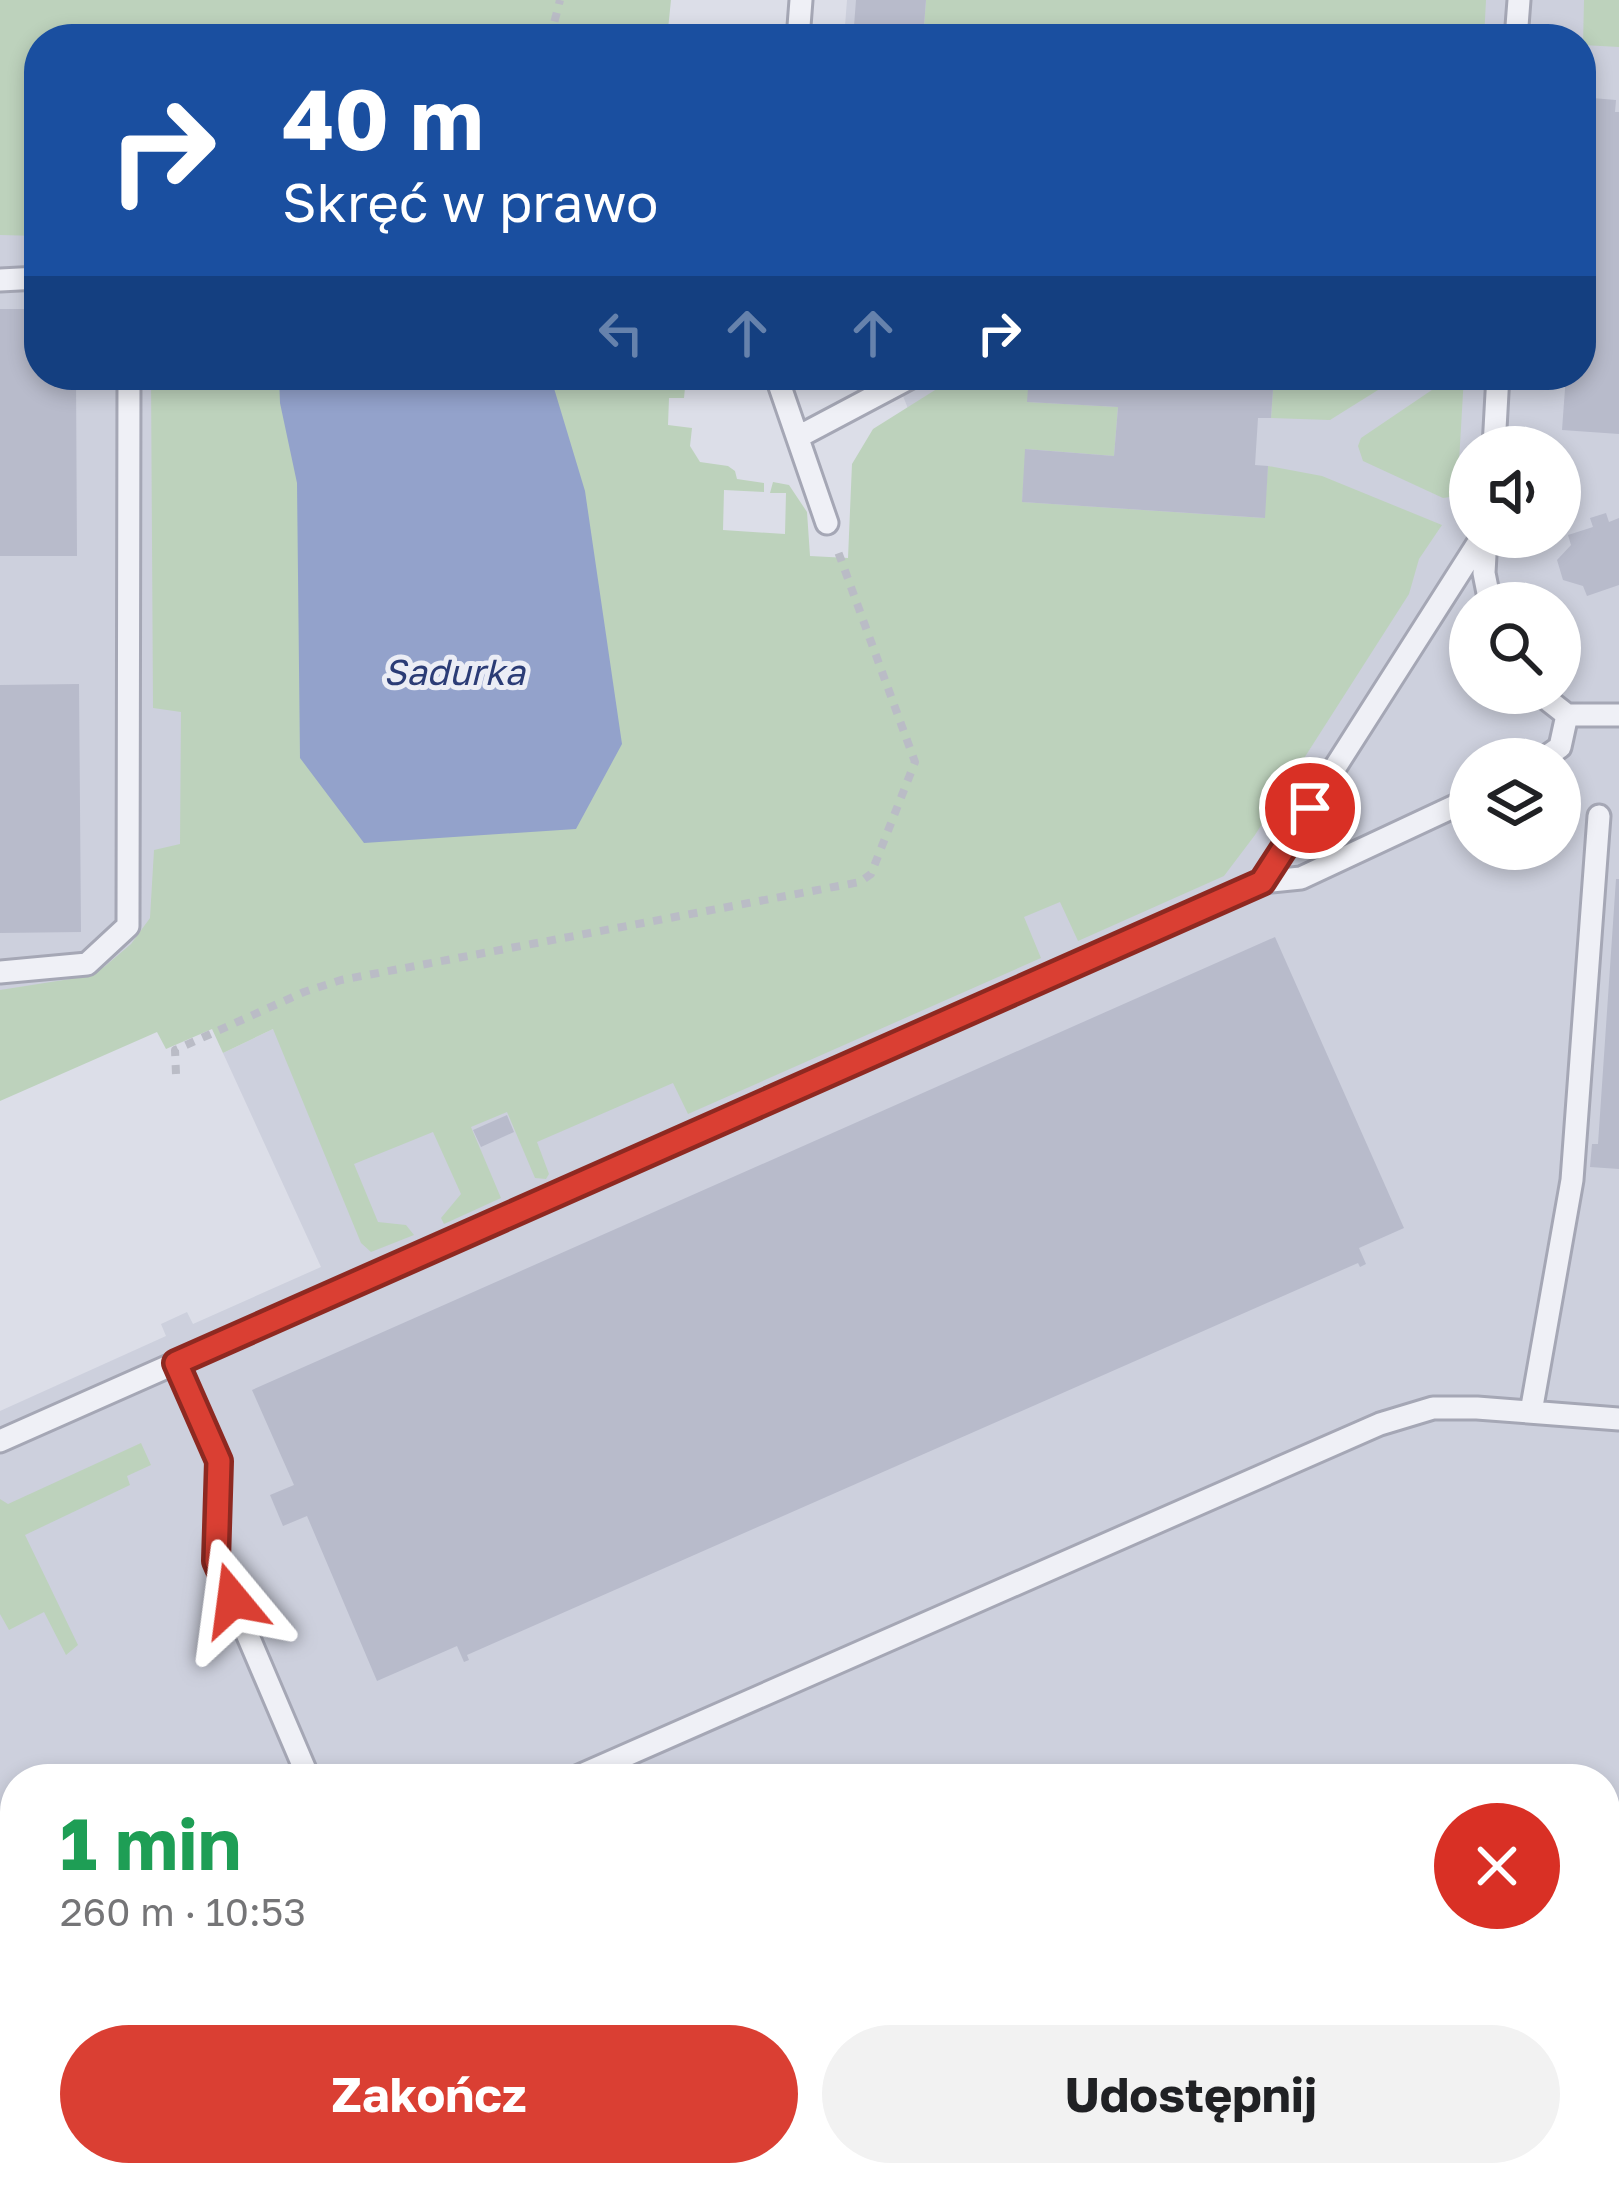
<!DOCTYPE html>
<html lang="pl">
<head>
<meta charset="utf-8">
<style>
  :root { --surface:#fff; --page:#f2f2f2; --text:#202124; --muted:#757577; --accent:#da3f33 }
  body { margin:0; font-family:"Golos Text",sans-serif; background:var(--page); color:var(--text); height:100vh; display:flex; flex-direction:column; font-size:45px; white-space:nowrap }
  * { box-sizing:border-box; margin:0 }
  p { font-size:39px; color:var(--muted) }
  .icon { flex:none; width:66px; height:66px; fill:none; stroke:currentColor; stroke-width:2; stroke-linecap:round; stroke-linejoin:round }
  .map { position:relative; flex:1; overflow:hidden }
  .drawer { position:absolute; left:0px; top:1764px; width:1620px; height:423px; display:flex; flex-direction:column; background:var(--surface); border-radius:48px 48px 0 0; box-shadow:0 6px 18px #0003 }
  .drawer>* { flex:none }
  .guide { position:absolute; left:24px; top:24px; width:1572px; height:366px; border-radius:48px; box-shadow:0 6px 18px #0003; background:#1a4fa0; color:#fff; overflow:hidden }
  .tools { position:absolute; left:1449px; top:426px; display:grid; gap:24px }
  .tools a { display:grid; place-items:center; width:132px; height:132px; border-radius:50%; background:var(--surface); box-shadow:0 6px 18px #0003; font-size:60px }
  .pin { position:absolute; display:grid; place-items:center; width:102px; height:102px; color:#fff; margin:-51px; border:6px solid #fff; border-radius:50%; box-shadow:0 3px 12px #0007 }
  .me { position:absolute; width:132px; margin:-66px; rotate:344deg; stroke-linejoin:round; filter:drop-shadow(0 0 9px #0008) }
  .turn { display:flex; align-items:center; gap:42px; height:252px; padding:0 60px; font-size:54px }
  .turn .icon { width:156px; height:156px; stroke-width:2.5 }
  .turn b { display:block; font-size:84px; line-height:102px }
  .lanes { display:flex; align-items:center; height:114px; padding:0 60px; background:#0003; justify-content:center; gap:60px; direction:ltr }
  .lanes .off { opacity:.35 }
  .round { display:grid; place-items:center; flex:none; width:126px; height:126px; border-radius:63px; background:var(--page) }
  .headline { display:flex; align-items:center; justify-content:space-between; height:204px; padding:0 60px }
  h1 { font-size:72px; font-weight:700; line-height:90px; color:#1e9e55 }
  .cta { display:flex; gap:24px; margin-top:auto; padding:24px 60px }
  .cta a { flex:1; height:138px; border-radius:72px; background:var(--accent); color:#fff; font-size:48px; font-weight:700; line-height:138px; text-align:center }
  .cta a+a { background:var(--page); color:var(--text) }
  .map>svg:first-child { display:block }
  .built { fill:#cdd0dd; fill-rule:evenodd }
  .green { fill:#bdd2bc }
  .water { fill:#93a2cb }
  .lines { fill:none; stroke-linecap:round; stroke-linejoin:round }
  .taxiway { stroke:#a8acbd; stroke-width:105 }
  .building { fill:#b8bbcb }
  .lane-casing { stroke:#a5a7b5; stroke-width:27 }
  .path { stroke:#babcc6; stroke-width:8; stroke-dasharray:9 9; stroke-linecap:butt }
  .lane { stroke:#eff0f6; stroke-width:21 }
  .route-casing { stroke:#8e2921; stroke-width:30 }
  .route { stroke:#da3f33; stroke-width:21 }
  .labels { text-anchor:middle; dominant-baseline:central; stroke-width:10; stroke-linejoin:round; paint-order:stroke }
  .water-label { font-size:36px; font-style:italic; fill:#2b3c76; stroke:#ebedf5 }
</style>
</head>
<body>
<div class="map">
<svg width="1619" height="2185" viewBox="0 0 1619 2185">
  <rect width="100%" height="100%" fill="#dcdee8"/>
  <path class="built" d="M 0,0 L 39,39 L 39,375 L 214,375 L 241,920 L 0,1009 Z
    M 847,0 L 1619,0 L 1619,2185 L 0,2185 L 0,1411 L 166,1336 L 161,1324 L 187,1312 L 193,1324 L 321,1267 L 223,1053 L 273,1029 L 877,896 L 910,414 L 895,375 L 1581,375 L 1581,39 L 844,39 ZM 1470,447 L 1560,447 L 1560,537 L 1470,537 ZM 1470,603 L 1560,603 L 1560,693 L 1470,693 ZM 1470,759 L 1560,759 L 1560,849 L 1470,849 ZM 15,1779 L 1605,1779 L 1605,2172 L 15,2172 Z"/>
  <path class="green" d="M 0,0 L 671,0 L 667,39 L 39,39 L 39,236 L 0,235 Z
    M 926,0 L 1486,0 L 1484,39 L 923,39 Z
    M 1584,0 L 1619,0 L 1619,47 L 1583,45 Z
    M 151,375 L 752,375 L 742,380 L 686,378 L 684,398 L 669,398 L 668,425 L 692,428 L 690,446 L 700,462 L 728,466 L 735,471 L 737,479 L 764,483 L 764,492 L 724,490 L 723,530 L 785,534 L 786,493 L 770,493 L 773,482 L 789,485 L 807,512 L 810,556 L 848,558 L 852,464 L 873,429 L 959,375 L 1029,375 L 1028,402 L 1118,407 L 1114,456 L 1026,449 L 1022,502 L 1264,518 L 1268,466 L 1322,476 L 1442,525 L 1419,559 L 1409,594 L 1255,835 L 1224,876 L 1078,941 L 1060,902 L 1024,917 L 1041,958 L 688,1114 L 673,1083 L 537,1142 L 549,1174 L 546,1179 L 535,1178 L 507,1112 L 471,1127 L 501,1198 L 444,1224 L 441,1218 L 461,1194 L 433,1132 L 354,1164 L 378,1222 L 406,1225 L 414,1235 L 371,1252 L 361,1243 L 273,1029 L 223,1053 L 212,1029 L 166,1049 L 157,1032 L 0,1101 L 0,990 L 70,979 L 104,967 L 131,944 L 150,918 L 154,850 L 180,844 L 181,712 L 153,708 Z
    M 802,375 L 874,375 L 843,385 L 809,385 Z
    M 1274,375 L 1402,375 L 1330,420 L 1271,418 Z
    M 1454,375 L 1464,376 L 1457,496 L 1443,498 L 1363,461 L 1358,446 L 1361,438 Z
    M 141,1443 L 151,1465 L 127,1476 L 130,1485 L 25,1535 L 78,1645 L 66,1655 L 44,1612 L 9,1630 L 0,1614 L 0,1499 L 8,1504 Z
    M 1605,1809 L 1619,1810 L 1619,2185 L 1355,2185 L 1384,2172 L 1605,2172 Z
    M 349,2172 L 455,2172 L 461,2185 L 360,2185 Z
    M 602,2172 L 834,2172 L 840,2185 L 574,2185 Z"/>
  <path class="water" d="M 279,375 L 550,375 L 585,491 L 622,744 L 576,829 L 364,843 L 300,758 L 297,483 L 280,403 Z"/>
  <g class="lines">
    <path class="taxiway" d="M 0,2115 L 15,2109"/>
  </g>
  <path class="building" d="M 856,0 L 926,0 L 923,39 L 853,39 Z
    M 1592,98 L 1616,100 L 1615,112 L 1619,112 L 1619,434 L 1562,430 L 1566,375 L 1581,375 L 1581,142 L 1583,110 L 1592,111 Z
    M 0,309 L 39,309 L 39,375 L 76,375 L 77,556 L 0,556 Z
    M 1029,375 L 1274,375 L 1271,418 L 1258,418 L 1255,465 L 1268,466 L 1265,518 L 1022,502 L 1025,449 L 1114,456 L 1118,407 L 1027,402 Z
    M 1606,513 L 1609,522 L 1619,518 L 1619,585 L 1587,596 L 1583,586 L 1563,580 L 1557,560 L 1571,545 L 1568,535 L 1593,527 L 1590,518 Z
    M 79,684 L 81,932 L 0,933 L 0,685 Z
    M 1616,879 L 1619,879 L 1619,1169 L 1590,1167 L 1592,1144 L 1598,1144 Z
    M 1275,937 L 1404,1228 L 1359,1248 L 1366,1264 L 1360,1267 L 1358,1263 L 467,1655 L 469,1660 L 464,1662 L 457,1646 L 377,1681 L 307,1516 L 283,1526 L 270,1495 L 294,1485 L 252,1390 Z
    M 507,1115 L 514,1132 L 481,1147 L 473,1130 Z"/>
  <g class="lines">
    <defs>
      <path id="lane" d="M 798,39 L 801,0
        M 1516,39 L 1519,0
        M 0,280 L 39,278
        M 776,375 L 827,523
        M 798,437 L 915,375
        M 1494,447 L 1498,375
        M 1486,537 L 1484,573 L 1490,603
        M 1539,693 L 1567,715 L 1619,715
        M 1543,759 L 1560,747 L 1567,715
        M 1262,882 L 1482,537
        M 0,972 L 87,964 L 128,926 L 129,375
        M 176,1363 L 219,1461 L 216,1561 L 309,1779
        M 1531,1412 L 1572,1180 L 1599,816
        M 0,1441 L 1262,882 L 1301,878 L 1470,799
        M 572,1779 L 1380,1424 L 1433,1408 L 1477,1408 L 1619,1419
        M 304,2172 L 316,2185"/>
    </defs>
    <use href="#lane" class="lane-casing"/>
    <path class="path" d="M 550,39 L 560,0
      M 176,1074 L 175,1050 L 304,992 L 341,980 L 860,882 L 871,874 L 915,762 L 836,546"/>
    <use href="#lane" class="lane"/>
  </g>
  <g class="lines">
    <defs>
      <path id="route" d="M 233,1600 L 216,1561 L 219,1461 L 176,1363 L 1262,882 L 1310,808"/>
    </defs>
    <use href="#route" class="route-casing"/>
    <use href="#route" class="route"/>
  </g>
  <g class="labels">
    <g class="water-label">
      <text x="454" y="671">Sadurka</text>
    </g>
  </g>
</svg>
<div class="tools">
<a><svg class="icon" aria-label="sound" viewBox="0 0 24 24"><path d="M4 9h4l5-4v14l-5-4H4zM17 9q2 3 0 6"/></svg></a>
<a><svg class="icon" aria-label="search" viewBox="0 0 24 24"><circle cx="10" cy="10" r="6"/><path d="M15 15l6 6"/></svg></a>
<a><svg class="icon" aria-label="layers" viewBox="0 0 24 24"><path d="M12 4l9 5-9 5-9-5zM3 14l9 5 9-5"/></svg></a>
</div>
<div class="pin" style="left:1310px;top:808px;background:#d93025"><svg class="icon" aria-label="arrive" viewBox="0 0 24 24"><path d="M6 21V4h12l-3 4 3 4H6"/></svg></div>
<svg class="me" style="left:233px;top:1600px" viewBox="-20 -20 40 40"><path d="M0-17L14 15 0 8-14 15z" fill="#da3f33" stroke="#fff" stroke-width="4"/></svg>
<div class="guide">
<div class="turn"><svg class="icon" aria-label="right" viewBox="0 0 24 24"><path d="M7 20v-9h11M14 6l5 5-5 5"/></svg><div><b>40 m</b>Skręć w prawo</div></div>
<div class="lanes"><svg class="icon off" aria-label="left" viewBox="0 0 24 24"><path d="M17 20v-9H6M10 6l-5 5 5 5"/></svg><svg class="icon off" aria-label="ahead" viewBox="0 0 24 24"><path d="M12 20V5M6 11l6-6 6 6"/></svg><svg class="icon off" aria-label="ahead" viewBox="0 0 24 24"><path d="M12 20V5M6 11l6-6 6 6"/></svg><svg class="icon" aria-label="right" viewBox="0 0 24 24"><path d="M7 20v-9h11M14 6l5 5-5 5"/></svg></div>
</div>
<section class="drawer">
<div class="headline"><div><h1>1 min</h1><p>260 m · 10:53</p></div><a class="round" style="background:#d93025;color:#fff"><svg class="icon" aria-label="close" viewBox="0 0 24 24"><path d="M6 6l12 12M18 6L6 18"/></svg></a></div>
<div class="cta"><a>Zakończ</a><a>Udostępnij</a></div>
</section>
</div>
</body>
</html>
